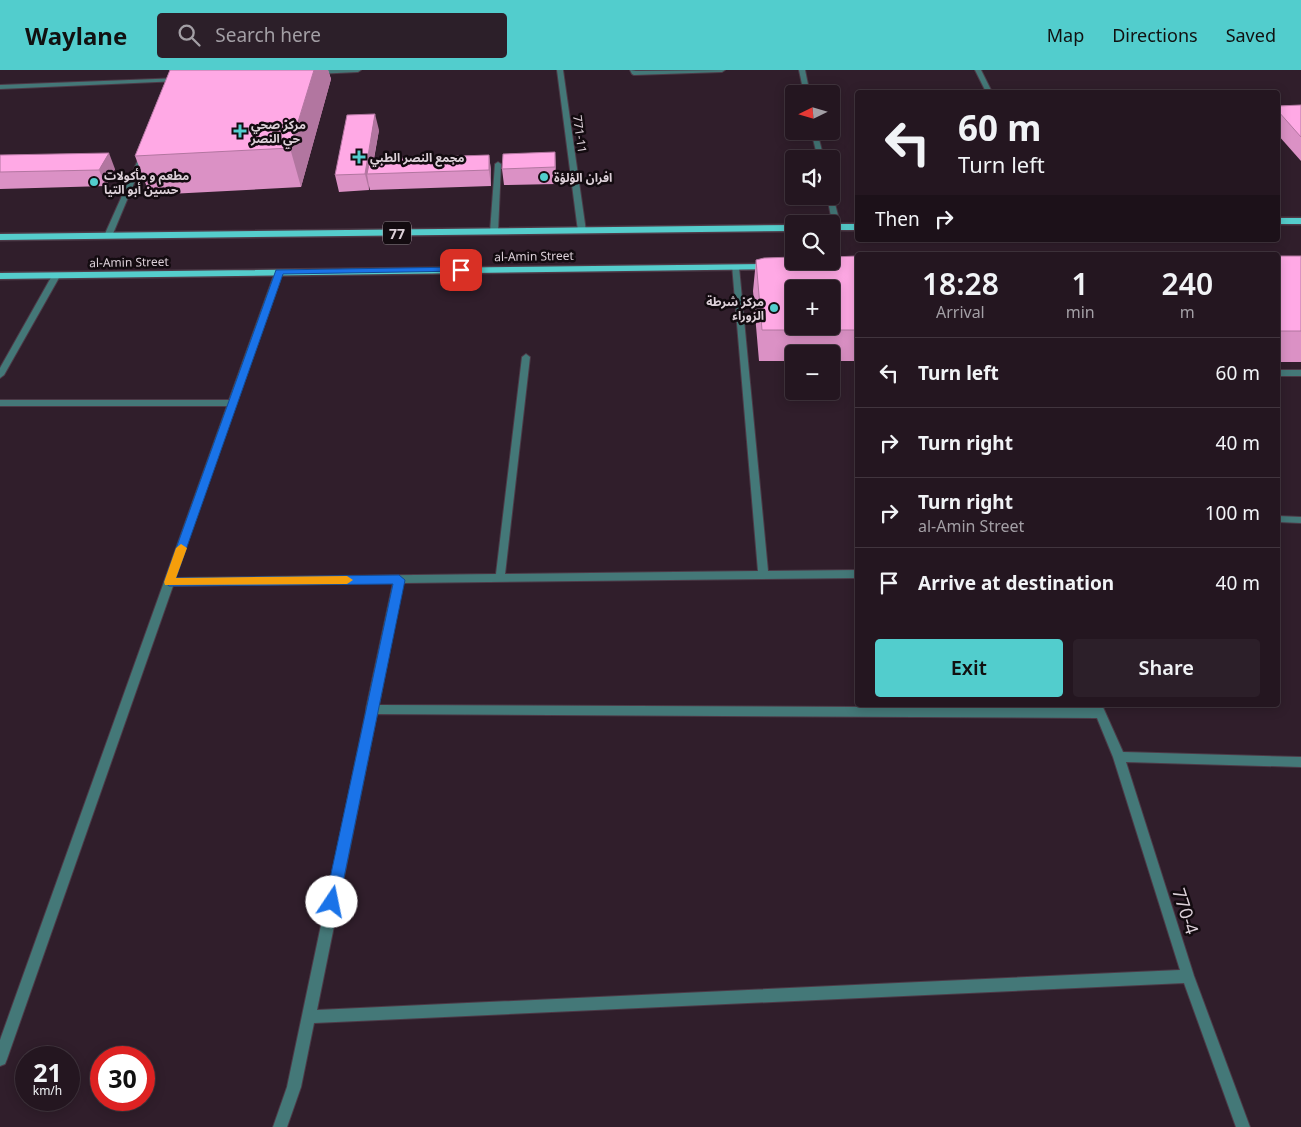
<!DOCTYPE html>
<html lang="en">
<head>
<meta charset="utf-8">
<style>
  :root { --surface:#241620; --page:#2c1f29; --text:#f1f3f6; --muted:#a39fa5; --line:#41353e; --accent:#52cdcd }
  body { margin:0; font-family:"Noto Sans","Noto Sans Arabic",sans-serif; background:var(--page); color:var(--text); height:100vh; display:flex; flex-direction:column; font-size:19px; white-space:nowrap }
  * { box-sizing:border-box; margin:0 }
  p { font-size:16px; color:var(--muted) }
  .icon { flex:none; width:28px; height:28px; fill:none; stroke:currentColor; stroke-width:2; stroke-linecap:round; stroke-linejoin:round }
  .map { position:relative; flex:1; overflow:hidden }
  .panel { position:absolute; left:855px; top:182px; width:425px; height:455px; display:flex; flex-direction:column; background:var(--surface); border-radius:5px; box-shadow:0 2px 12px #0003,0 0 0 1px var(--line) }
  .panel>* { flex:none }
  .hud { position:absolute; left:855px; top:20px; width:425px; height:152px; border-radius:5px; box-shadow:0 2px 12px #0003,0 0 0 1px var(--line); background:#241620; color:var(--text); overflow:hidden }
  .needle { width:32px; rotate:265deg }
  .fabs { position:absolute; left:785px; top:15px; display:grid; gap:10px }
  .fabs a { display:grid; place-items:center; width:55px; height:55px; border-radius:5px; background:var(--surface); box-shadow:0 2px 12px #0003,0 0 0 1px var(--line); font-size:25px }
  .speed { position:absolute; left:15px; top:976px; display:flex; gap:10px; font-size:25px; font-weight:700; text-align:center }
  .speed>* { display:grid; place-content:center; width:65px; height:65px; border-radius:50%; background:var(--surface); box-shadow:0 2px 12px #0003,0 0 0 1px var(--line); line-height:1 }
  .speed small { font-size:12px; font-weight:400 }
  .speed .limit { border:8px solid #d22; background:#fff; color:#111 }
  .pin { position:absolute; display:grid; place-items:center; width:42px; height:42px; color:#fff; margin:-21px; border-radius:10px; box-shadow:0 2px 8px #0006 }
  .me { position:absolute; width:55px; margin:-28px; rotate:11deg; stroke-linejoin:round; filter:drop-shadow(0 0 4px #0008) }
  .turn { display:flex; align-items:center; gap:18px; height:105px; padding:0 20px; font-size:22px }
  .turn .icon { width:65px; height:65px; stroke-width:2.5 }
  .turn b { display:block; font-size:35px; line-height:42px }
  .then { display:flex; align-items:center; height:48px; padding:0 20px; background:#0003; gap:10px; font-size:19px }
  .eta { display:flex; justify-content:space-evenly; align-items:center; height:85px; text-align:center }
  .eta b { font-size:30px; font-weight:600; line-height:35px }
  .cta { display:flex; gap:10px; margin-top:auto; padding:10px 20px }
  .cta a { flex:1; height:58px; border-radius:5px; background:var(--accent); color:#111; font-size:20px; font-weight:600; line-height:58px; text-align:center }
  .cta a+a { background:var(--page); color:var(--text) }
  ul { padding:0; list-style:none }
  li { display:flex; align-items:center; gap:15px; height:70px; padding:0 20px; border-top:1px solid var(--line) }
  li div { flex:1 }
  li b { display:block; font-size:19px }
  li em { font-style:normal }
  header { display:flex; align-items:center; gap:30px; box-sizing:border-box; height:70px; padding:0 25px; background:var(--accent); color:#111 }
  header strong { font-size:24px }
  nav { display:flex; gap:28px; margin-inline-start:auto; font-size:18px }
  .search { width:350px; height:45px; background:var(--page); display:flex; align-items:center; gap:12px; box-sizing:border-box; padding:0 18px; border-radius:5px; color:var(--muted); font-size:19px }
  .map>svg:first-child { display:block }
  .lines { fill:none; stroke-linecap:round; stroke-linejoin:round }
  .lane-casing { stroke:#4c3a47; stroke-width:2 }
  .street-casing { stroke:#4c3a47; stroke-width:2 }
  .primary-casing { stroke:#4c3a47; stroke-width:3 }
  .lane { fill:#447878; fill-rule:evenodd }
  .street { fill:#447878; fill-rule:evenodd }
  .primary { fill:#55cdcc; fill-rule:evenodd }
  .wall { fill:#db91c5 }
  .shaded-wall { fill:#b276a0 }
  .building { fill:#ffa9e5; stroke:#b276a0; fill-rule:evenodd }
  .route { fill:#1a73e8; stroke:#114b97 }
  .slow { fill:#f59e0b }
  .poi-dot { fill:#52cdcd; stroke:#130b10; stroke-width:2 }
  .labels { text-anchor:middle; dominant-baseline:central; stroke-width:5; stroke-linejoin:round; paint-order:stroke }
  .far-poi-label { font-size:12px; font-weight:bold; fill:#dcd0d8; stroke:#130b10; text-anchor:start }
  .far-street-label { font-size:12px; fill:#dcd0d8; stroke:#130b10 }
  .shield { fill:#130b10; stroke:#a0959c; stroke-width:1 }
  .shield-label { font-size:14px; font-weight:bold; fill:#dcd0d8 }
  .near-street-label { font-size:18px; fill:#dcd0d8; stroke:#130b10 }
</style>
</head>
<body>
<header>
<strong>Waylane</strong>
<div class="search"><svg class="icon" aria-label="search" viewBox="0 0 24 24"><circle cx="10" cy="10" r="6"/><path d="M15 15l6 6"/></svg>Search here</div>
<nav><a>Map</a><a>Directions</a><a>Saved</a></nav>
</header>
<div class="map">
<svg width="1301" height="1057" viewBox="0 0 1301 1057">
  <rect width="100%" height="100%" fill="#301e2b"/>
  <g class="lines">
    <defs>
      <path id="lane" d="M 498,92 L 501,94 L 498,162 L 494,164 L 490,162 L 495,94 Z"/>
      <path id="street" d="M 321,0 L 361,0 L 358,2 L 316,4 L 313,2 Z
        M 557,0 L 563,0 L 586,161 L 582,163 L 578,161 Z
        M 630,0 L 636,1 L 725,0 L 722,2 L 634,5 L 632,4 Z
        M 799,0 L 805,0 L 810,24 L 804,24 Z
        M 975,0 L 981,0 L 992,22 L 986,22 Z
        M 181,8 L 182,9 L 179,11 L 0,19 L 0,15 Z
        M 811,61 L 817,61 L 824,89 L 818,89 Z
        M 142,81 L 147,82 L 112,166 L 105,168 L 104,166 Z
        M 831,124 L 833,126 L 841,157 L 837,159 L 833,157 L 827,126 L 831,126 Z
        M 732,195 L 735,195 L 739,197 L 768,501 L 858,500 L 858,508 L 403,513 L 379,635 L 1093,638 L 1092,635 L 1102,635 L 1123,682 L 1301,687 L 1301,697 L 1126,692 L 1194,906 L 1250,1057 L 1236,1057 L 1184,913 L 314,953 L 301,1017 L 287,1057 L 273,1057 L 287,1017 L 366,641 L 366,639 L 393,513 L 173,516 L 7,989 L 5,994 L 0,996 L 0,970 L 227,336 L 0,336 L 0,330 L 229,330 L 275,202 L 279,200 L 283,202 L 175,508 L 496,504 L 522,287 L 526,284 L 530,287 L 505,504 L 758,501 ZM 377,644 L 1097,648 L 1113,687 L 1180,900 L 317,940 Z
        M 53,204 L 59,204 L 60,206 L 4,305 L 0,308 L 0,298 Z
        M 1278,300 L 1301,300 L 1301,306 L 1278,306 Z
        M 1278,446 L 1301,447 L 1301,453 L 1278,452 Z"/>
      <path id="primary" d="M 1278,148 L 1301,148 L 1301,154 L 1278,154 Z
        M 831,154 L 858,154 L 858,160 L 831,160 Z
        M 794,155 L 794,161 L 0,170 L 0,164 Z
        M 772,194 L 775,195 L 775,199 L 0,209 L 0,203 Z"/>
    </defs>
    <use href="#lane" class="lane-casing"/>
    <use href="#street" class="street-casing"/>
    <use href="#primary" class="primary-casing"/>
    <use href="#lane" class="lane"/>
    <use href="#street" class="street"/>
    <use href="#primary" class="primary"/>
  </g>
  <path class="wall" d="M 170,0 L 328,0 L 331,9 L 301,117 L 150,125 L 135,86 Z
    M 1301,35 L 1301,91 L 1278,65 L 1278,36 Z
    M 379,60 L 374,89 L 489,85 L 491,101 L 491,116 L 370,120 L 369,116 L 369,120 L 339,122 L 335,105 Z
    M 555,82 L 556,114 L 504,115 L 502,99 Z
    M 0,85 L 115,99 L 106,116 L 0,119 Z
    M 858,186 L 858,291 L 831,291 L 831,284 L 794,284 L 794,291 L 759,291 L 753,221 L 756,190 Z
    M 1278,186 L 1301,186 L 1301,292 L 1278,292 Z"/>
  <path class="shaded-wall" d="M 314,0 L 328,0 L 331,9 L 301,117 L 290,78 Z
    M 375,44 L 379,60 L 371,104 L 367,104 L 369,116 L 369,120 L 365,104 Z
    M 555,82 L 556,99 L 556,114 L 555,97 Z
    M 109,83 L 115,99 L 106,116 L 99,100 Z
    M 489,85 L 491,101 L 491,116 L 489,100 Z"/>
  <path class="building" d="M 170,0 L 314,0 L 290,78 L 135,86 Z
    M 1301,35 L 1301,67 L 1278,41 L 1278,36 Z
    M 375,44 L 365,104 L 335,105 L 347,45 Z
    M 555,82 L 555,97 L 502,99 L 503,84 Z
    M 109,83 L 99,100 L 0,102 L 0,85 Z
    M 489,85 L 489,100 L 367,104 L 370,89 Z
    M 858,186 L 858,260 L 762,260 L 756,190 L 764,188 L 794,187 L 794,191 L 831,191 L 831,187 ZM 794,219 L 831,219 L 831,256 L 794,256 Z
    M 1278,186 L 1301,186 L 1301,261 L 1278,261 Z"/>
  <path class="route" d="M 461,197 L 465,200 L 464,201 L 283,204 L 176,508 L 399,505 L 405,510 L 339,832 L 337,836 L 332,838 L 327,836 L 325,832 L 393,514 L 169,516 L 164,512 L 276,200 Z"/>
  <path class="slow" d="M 181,474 L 187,478 L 176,508 L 347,506 L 353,510 L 347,514 L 165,515 L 164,512 L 176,478 Z"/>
  <g class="poi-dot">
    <path d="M237.5 53.5h5v5h5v5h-5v5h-5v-5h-5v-5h5z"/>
    <path d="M356.5 79.5h5v5h5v5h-5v5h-5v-5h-5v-5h5z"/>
    <circle cx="544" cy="107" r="5"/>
    <circle cx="94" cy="112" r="5"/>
    <circle cx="774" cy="238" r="5"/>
  </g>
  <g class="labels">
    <g class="far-poi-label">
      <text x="251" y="54">مركز صحي<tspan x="251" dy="14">حي النصر</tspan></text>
      <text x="370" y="87">مجمع النصر الطبي</text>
      <text x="104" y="105">مطعم و مأكولات<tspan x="104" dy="14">حسين أبو التيا</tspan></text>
      <text x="554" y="107">افران الؤلؤة</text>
      <text x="764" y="231" text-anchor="end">مركز شرطة<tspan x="764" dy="14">الزوراء</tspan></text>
    </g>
    <g class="far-street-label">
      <text transform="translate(580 64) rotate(82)">771-11</text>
      <text transform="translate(534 186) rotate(-1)">al-Amin Street</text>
      <text transform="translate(129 192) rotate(-1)">al-Amin Street</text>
    </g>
    <rect class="shield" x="383" y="151.5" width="28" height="23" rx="4"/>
    <g class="shield-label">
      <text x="397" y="163">77</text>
    </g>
    <g class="near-street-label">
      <text transform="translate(1186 841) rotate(72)">770-4</text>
    </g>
  </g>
</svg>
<div class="fabs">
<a><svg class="needle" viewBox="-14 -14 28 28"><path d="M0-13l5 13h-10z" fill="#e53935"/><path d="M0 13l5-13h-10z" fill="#a39fa5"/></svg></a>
<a><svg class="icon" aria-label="sound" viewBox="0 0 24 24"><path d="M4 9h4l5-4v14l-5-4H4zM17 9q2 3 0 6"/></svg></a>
<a><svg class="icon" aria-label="search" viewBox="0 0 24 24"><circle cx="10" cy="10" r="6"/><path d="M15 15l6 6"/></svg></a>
<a>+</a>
<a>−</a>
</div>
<div class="speed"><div>21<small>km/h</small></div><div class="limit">30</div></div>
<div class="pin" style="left:461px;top:200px;background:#d93025"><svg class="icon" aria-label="arrive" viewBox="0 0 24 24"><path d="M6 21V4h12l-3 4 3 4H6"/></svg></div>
<svg class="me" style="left:332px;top:832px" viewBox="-20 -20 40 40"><circle r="19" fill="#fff"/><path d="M0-13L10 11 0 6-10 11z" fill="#1a73e8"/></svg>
<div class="hud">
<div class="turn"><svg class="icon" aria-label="left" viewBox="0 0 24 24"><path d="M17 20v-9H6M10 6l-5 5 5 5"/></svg><div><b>60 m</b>Turn left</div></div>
<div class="then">Then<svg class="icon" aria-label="right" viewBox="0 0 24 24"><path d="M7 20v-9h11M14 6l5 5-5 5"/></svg></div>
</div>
<section class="panel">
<div class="eta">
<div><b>18:28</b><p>Arrival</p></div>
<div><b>1</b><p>min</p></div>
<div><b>240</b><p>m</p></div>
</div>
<ul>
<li><svg class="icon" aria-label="left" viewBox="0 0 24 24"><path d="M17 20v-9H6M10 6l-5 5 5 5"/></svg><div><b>Turn left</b></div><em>60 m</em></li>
<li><svg class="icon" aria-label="right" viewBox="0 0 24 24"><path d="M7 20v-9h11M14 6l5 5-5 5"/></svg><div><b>Turn right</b></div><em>40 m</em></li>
<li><svg class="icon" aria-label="right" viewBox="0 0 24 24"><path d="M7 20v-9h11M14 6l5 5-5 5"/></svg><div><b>Turn right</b><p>al-Amin Street</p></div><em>100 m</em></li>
<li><svg class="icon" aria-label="arrive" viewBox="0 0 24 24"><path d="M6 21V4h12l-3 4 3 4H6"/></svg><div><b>Arrive at destination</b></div><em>40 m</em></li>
</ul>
<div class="cta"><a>Exit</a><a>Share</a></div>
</section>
</div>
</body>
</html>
